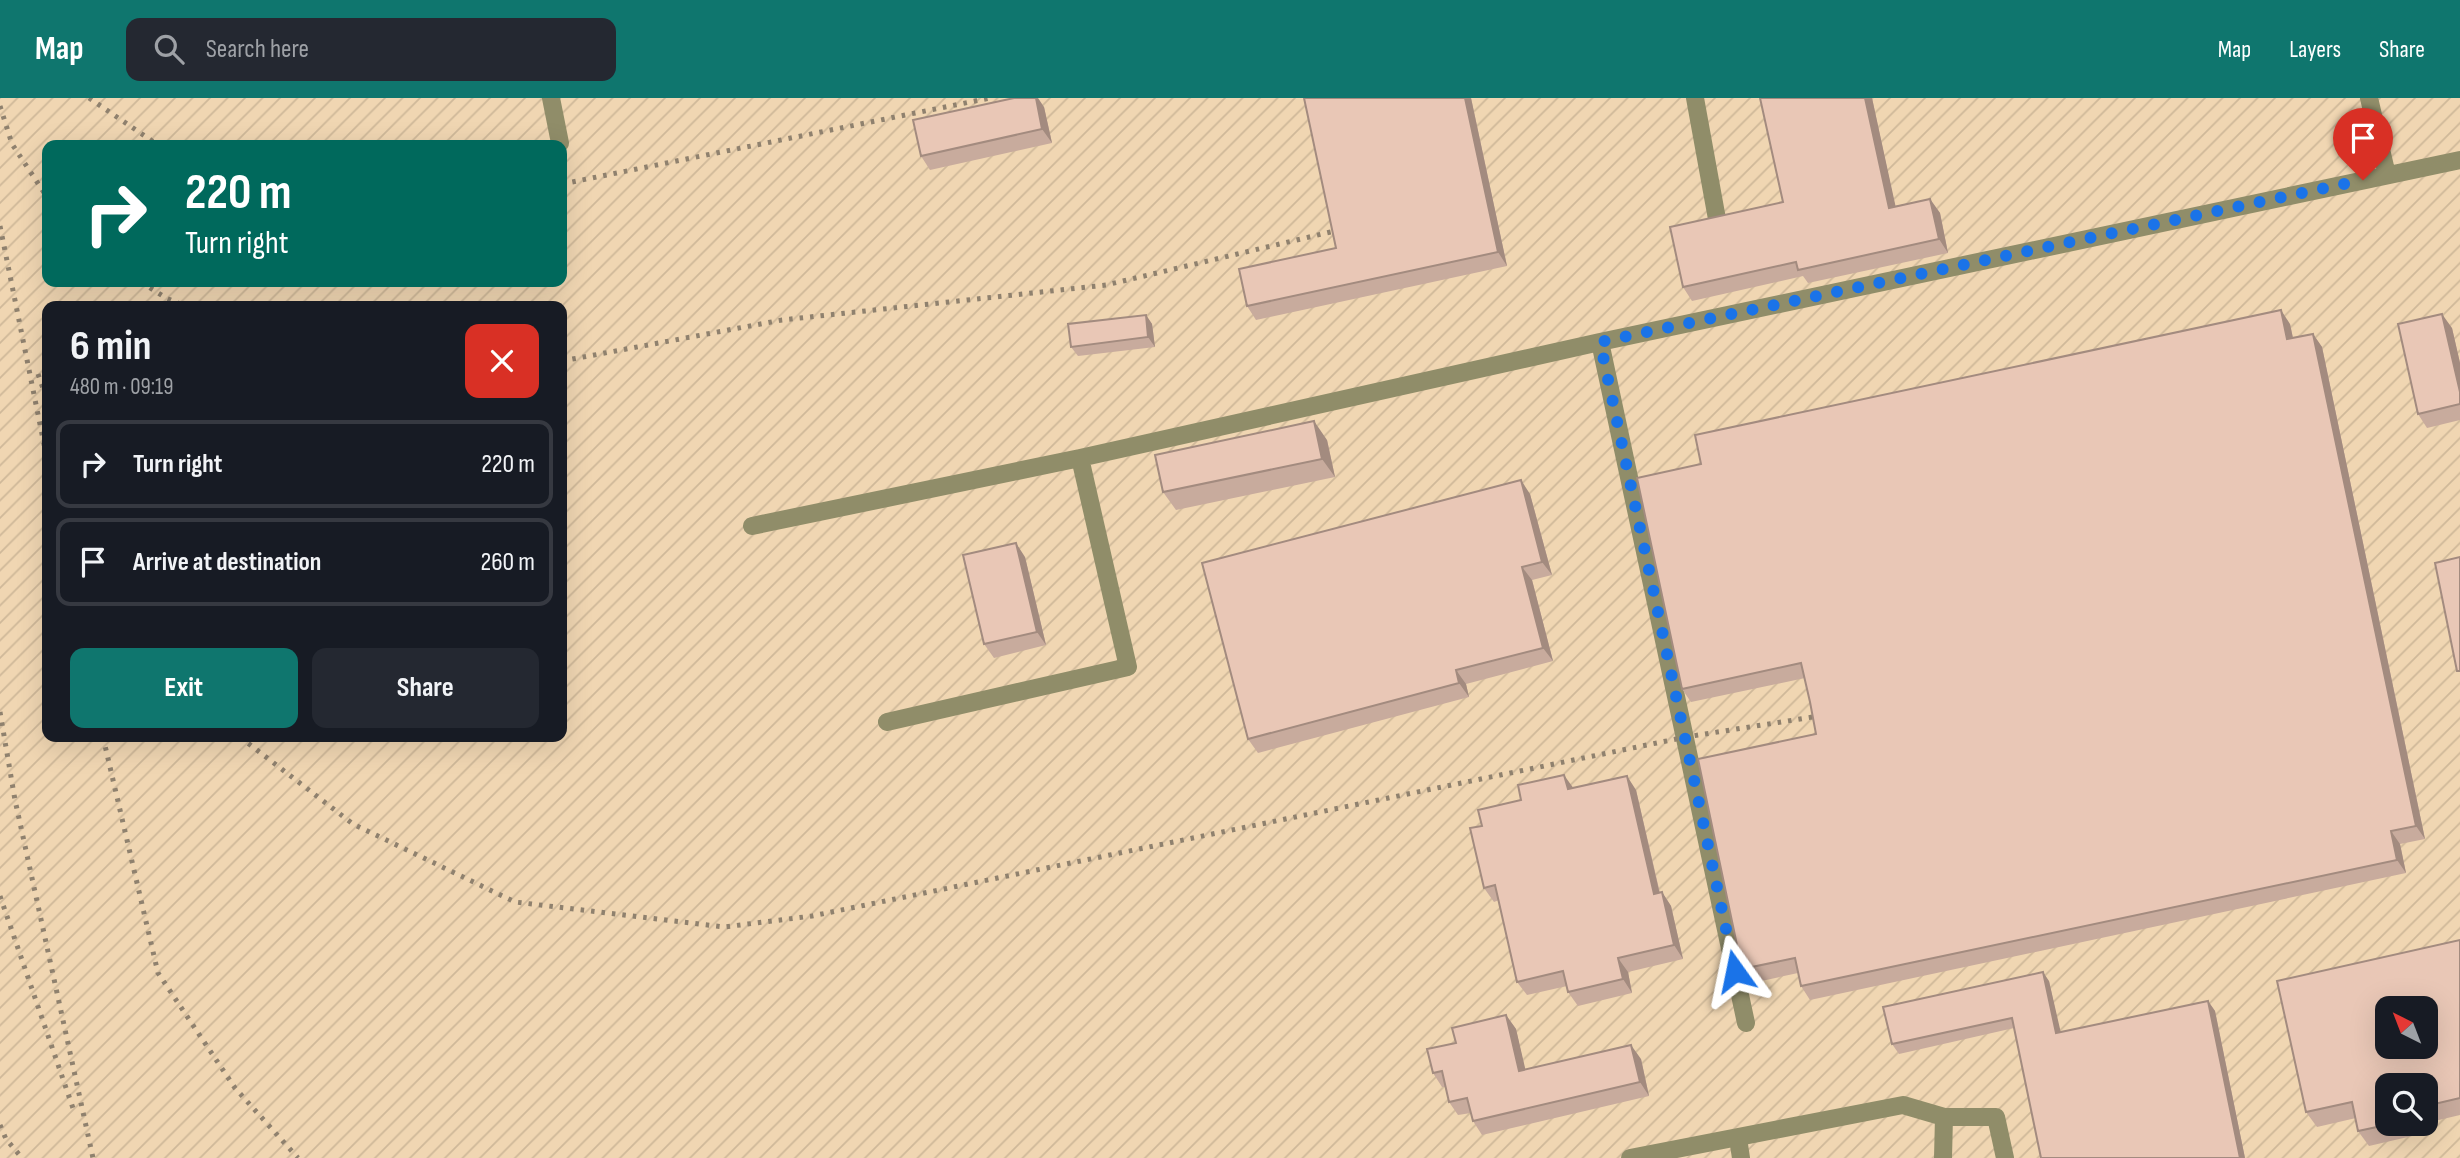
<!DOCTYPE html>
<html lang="en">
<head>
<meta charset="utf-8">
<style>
  :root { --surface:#171b24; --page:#242831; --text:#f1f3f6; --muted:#9ea1a6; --line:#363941; --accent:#0f766e }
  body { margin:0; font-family:"Sofia Sans Condensed",sans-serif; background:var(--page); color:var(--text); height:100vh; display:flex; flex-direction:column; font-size:26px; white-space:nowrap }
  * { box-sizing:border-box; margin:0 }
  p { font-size:23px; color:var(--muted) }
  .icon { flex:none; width:38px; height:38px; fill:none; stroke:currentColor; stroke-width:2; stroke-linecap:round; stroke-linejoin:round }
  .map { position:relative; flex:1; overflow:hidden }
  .side { position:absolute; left:42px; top:203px; width:525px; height:441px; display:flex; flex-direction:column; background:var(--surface); border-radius:14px; box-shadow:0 7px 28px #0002 }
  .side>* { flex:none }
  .banner { position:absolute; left:42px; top:42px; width:525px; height:147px; border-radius:14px; box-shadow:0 7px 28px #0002; background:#00695c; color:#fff; overflow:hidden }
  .needle { width:46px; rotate:318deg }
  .buttons { position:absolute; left:2375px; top:898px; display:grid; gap:14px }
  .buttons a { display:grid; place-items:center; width:63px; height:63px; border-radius:14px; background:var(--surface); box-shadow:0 7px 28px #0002; font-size:35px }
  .pin { position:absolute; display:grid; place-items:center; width:60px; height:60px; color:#fff; margin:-72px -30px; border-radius:50% 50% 50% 0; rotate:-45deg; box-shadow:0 0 7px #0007 }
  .pin .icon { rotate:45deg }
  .me { position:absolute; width:77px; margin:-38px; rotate:348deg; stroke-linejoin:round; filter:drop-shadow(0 0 5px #0008) }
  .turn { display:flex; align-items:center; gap:24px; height:147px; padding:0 28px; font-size:32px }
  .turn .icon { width:91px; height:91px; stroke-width:2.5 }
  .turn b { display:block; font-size:49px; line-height:60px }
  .round { display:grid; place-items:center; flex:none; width:74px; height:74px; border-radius:14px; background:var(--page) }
  .head { display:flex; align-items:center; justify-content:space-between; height:119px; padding:0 28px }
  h1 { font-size:42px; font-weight:700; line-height:52px }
  .primary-button { display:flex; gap:14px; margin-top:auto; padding:14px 28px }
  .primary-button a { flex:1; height:80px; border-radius:14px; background:var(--accent); color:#fff; font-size:28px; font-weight:700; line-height:80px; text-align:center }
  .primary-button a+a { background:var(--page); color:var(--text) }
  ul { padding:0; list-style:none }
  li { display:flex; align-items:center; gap:21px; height:88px; margin:0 14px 10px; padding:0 14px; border:4px solid var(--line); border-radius:14px }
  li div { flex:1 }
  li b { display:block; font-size:26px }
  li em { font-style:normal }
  header { display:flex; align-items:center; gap:42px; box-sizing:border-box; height:98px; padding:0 35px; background:var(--accent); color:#fff }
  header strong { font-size:33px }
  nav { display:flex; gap:38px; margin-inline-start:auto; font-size:24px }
  .search { width:490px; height:63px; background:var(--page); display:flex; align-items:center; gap:18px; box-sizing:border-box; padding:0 24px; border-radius:14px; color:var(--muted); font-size:26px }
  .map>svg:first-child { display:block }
  .industrial { fill:url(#industrial-furrows); fill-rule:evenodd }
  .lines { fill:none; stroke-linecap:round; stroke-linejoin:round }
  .minor { stroke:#908d69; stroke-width:18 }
  .rail { stroke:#8f816e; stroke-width:5; stroke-dasharray:3.5 7; stroke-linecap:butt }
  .wall { fill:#c8ab9d }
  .shaded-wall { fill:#a38b7f }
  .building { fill:#e9c7b6; stroke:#a38b7f; stroke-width:2; fill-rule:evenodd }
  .route { stroke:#1a73e8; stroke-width:12; stroke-dasharray:0 21.6 }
</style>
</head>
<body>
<header>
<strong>Map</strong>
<div class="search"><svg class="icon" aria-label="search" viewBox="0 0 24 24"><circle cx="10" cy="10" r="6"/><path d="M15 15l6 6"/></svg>Search here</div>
<nav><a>Map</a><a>Layers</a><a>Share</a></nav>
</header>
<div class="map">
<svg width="2460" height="1060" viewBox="0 0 2460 1060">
  <defs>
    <pattern id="industrial-furrows" width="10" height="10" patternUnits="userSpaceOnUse" patternTransform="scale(1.75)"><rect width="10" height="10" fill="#f0d6b2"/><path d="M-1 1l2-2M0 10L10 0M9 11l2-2" fill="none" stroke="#cfb899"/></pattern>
  </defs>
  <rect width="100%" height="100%" fill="#f8e3c5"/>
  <path class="industrial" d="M 0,0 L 2460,0 L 2460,1060 L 0,1060 ZM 47,47 L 562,47 L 562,184 L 47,184 ZM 47,208 L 562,208 L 562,639 L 47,639 ZM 2387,910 L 2426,910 L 2426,948 L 2387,948 ZM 2387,987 L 2426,987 L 2426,1026 L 2387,1026 Z"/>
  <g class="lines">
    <path class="minor" d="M 551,0 L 560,45
      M 1695,0 L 1717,121
      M 2369,0 L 2387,77
      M 1600,244 L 1746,925
      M 752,428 L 1080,360 L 1600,244 L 2460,62
      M 887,624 L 1128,569 L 1080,360
      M 1738,1040 L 1741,1060
      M 1630,1060 L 1903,1007 L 1944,1019 L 1996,1019 L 2005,1060
      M 1943,1060 L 1944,1019"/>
    <path class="rail" d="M 89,0 L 158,47
      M 0,8 L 12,46 L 47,99
      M 562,86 L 990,0
      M 0,128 L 47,361
      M 141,184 L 166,200 L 185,208
      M 562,263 L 782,222 L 1106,187 L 1339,132
      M 38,276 L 47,302
      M 0,614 L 15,702 L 93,1060
      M 103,639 L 158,875 L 235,990 L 298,1060
      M 240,639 L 353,726 L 515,804 L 724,829 L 812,818 L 1686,639 L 1819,618
      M 0,798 L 75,1016
      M 0,1027 L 6,1041 L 22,1060"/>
  </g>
  <path class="wall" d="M 1304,0 L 1471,0 L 1507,168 L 1256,222 L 1247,208 L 1336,150 Z
    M 1872,0 L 1895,108 L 1930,101 L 1940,115 L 1948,155 L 1808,185 L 1803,178 L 1692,203 L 1683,189 L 1783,104 Z
    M 1044,9 L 1052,45 L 930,72 L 921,58 Z
    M 1146,217 L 1152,226 L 1155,249 L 1078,258 L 1071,249 Z
    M 2290,226 L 2293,240 L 2313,236 L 2322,249 L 2425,741 L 2400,746 L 2406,775 L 1810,902 L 1801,888 L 1798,875 L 1752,885 L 1742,871 L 1816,636 L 1805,580 L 1691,604 L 1682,591 L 1701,366 Z
    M 2452,230 L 2460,265 L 2460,322 L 2427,330 L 2418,316 Z
    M 1327,342 L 1335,379 L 1176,412 L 1163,394 Z
    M 1530,396 L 1552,477 L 1532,482 L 1553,563 L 1466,586 L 1469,599 L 1258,655 L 1248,641 Z
    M 1025,459 L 1046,547 L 994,560 L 984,546 Z
    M 1573,690 L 1636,692 L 1660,795 L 1662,794 L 1671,808 L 1683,861 L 1628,874 L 1632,895 L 1578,908 L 1568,894 L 1567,888 L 1527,897 L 1517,884 L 1499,802 L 1494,804 L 1484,790 Z
    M 2460,842 L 2460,1017 L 2426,1025 L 2426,987 L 2387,1026 L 2424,1026 L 2423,1026 L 2425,1035 L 2369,1048 L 2358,1033 L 2356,1020 L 2317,1029 L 2306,1014 Z
    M 2049,883 L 2060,934 L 2208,903 L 2215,913 L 2245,1060 L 2014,930 L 1899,956 L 1892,946 Z
    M 1506,917 L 1516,931 L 1525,972 L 1641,961 L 1649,998 L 1482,1037 L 1473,1023 L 1471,1015 L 1458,1017 L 1449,1004 L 1445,989 L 1442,989 L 1433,975 Z"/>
  <path class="shaded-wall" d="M 1036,0 L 1038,0 L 1044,9 L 1052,45 L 1042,31 Z
    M 1465,0 L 1471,0 L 1507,168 L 1498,154 Z
    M 1865,0 L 1872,0 L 1899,124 L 1889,110 Z
    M 1930,101 L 1940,115 L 1948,155 L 1939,141 Z
    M 2281,212 L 2290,226 L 2296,255 L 2287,241 Z
    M 2442,216 L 2452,230 L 2460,265 L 2460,294 Z
    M 1146,217 L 1152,226 L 1155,249 L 1148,239 Z
    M 2313,236 L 2322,249 L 2425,741 L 2416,728 Z
    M 1314,323 L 1327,342 L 1335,379 L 1322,361 Z
    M 1521,382 L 1530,396 L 1552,477 L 1542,464 Z
    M 1016,445 L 1025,459 L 1046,547 L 1037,534 Z
    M 1522,469 L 1532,482 L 1553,563 L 1543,550 Z
    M 1456,572 L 1466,586 L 1469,599 L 1459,585 Z
    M 1564,677 L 1574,691 L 1568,691 Z
    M 1627,678 L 1636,692 L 1663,810 L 1654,796 Z
    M 2391,733 L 2400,746 L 2406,775 L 2397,762 Z
    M 1662,794 L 1671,808 L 1683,861 L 1674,847 Z
    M 1618,860 L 1628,874 L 1632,895 L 1623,881 Z
    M 2043,874 L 2049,883 L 2063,944 L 2056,935 Z
    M 2208,903 L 2215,913 L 2245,1060 L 2240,1060 Z
    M 1506,917 L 1516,931 L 1529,987 L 1519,973 Z
    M 1631,947 L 1641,961 L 1649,998 L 1640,984 Z
    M 2418,1026 L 2423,1026 L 2425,1035 Z"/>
  <path class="building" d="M 1014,0 L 1036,0 L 1042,31 L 921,58 L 913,22 Z
    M 1304,0 L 1465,0 L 1498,154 L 1247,208 L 1239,171 L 1336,150 Z
    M 1760,0 L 1865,0 L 1889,110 L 1930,101 L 1939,141 L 1798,172 L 1796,164 L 1683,189 L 1670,129 L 1783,104 Z
    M 2281,212 L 2287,241 L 2313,236 L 2416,728 L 2391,733 L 2397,762 L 1801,888 L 1795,860 L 1742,871 L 1698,661 L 1816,636 L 1810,604 L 1801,565 L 1682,591 L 1637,380 L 1701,366 L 1695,337 Z
    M 2442,216 L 2460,294 L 2460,306 L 2418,316 L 2398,226 Z
    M 1146,217 L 1148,239 L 1071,249 L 1068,226 Z
    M 1314,323 L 1322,361 L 1163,394 L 1155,357 Z
    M 1521,382 L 1542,464 L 1522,469 L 1543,550 L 1456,572 L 1459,585 L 1248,641 L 1202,465 Z
    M 1016,445 L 1037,534 L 984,546 L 963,457 Z
    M 2460,459 L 2460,573 L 2457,573 L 2435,465 Z
    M 1564,677 L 1568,691 L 1627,678 L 1654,796 L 1662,794 L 1674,847 L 1618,860 L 1623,881 L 1568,894 L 1563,873 L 1517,884 L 1495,787 L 1484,790 L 1470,730 L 1482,728 L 1478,712 L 1521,702 L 1518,687 Z
    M 2460,842 L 2460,1000 L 2426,1008 L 2426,987 L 2387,987 L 2387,1026 L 2391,1026 L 2358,1033 L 2352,1004 L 2306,1014 L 2277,883 ZM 2387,910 L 2426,910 L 2426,948 L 2387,948 Z
    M 2043,874 L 2056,935 L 2208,903 L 2240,1060 L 2041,1060 L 2012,920 L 1892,946 L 1883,909 Z
    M 1506,917 L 1519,973 L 1631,947 L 1640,984 L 1473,1023 L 1467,1000 L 1449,1004 L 1442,973 L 1433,975 L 1427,951 L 1456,945 L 1452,930 Z"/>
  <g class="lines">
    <path class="route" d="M 1735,873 L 1600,244 L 2363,82"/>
  </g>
</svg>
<div class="buttons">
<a><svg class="needle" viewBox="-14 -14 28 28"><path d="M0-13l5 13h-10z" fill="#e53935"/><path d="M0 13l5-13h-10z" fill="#9ea1a6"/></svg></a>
<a><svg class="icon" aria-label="search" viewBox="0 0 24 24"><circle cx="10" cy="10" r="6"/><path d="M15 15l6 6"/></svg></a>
</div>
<div class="pin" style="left:2363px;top:82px;background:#d93025"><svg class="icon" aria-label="arrive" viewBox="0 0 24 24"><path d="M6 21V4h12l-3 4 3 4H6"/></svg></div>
<svg class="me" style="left:1735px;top:873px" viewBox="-20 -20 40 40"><path d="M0-17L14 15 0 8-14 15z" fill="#1a73e8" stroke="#fff" stroke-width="4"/></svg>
<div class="banner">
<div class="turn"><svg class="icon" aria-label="right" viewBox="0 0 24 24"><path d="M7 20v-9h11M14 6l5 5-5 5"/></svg><div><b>220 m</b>Turn right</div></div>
</div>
<section class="side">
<div class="head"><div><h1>6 min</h1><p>480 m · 09:19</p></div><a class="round" style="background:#d93025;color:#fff"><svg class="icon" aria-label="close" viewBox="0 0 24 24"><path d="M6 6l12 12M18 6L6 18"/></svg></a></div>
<ul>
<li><svg class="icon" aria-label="right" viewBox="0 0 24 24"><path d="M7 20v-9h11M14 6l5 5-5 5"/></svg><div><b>Turn right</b></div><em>220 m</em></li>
<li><svg class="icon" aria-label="arrive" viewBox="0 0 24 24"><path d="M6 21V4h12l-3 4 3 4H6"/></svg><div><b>Arrive at destination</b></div><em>260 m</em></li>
</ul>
<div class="primary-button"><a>Exit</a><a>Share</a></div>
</section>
</div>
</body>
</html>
